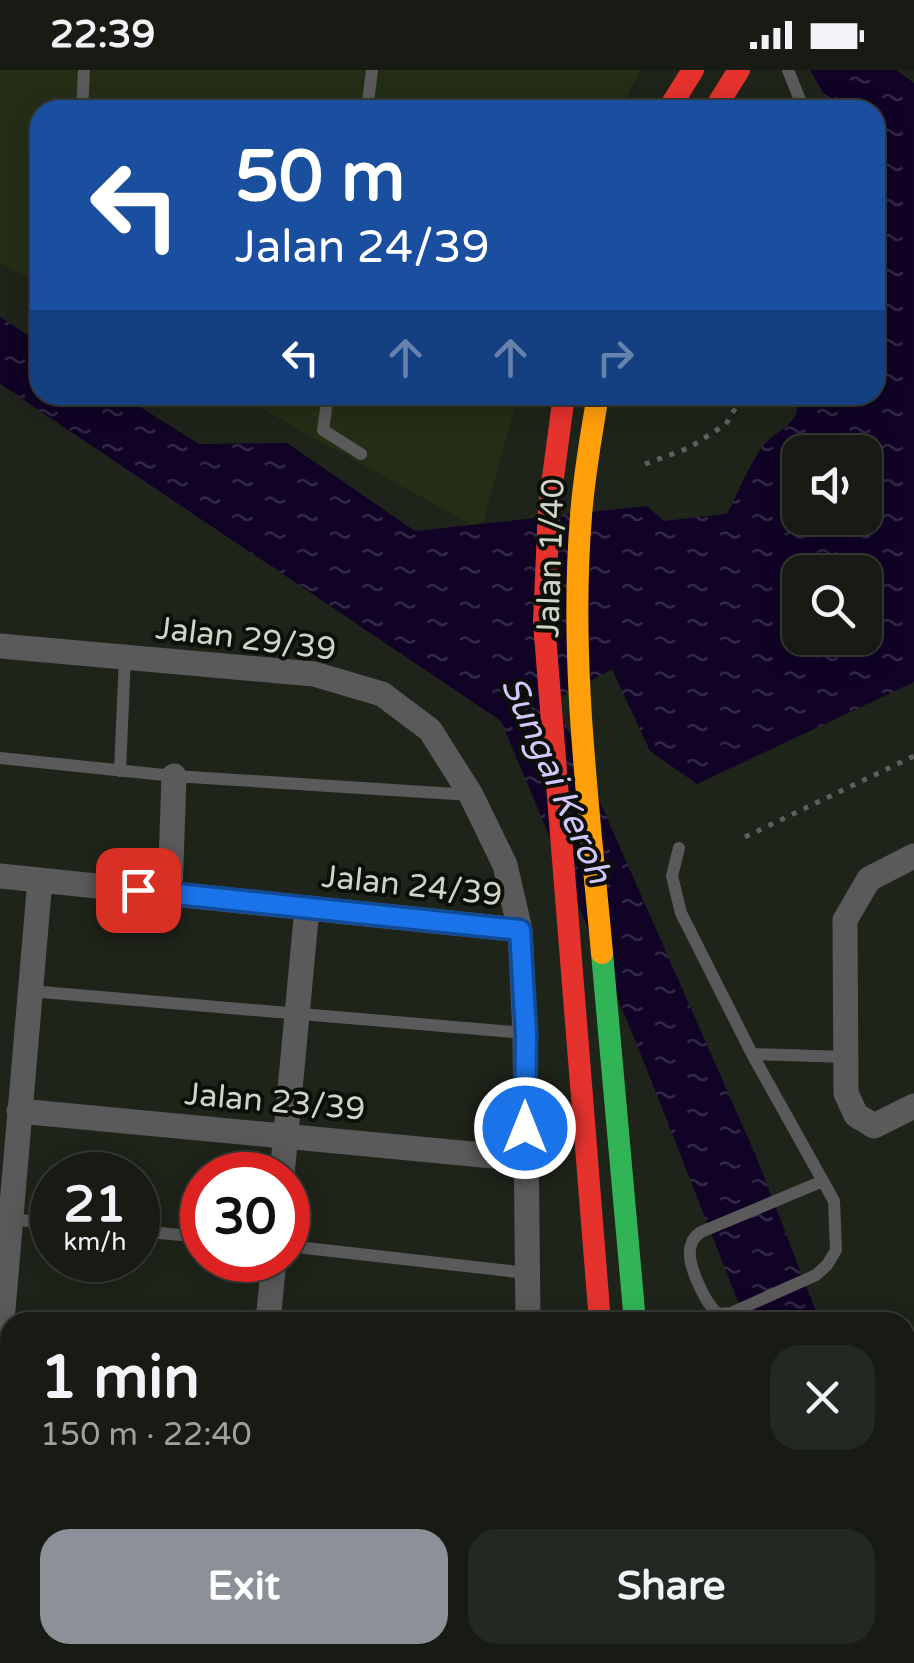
<!DOCTYPE html>
<html lang="en">
<head>
<meta charset="utf-8">
<style>
  :root { --surface:#171b14; --page:#242822; --text:#f1f3f6; --muted:#9ea1a0; --line:#363934; --accent:#8c9099 }
  body { margin:0; font-family:"Varela Round",sans-serif; background:var(--page); color:var(--text); height:100vh; display:flex; flex-direction:column; font-size:38px; white-space:nowrap }
  * { box-sizing:border-box; margin:0 }
  p { font-size:32px; color:var(--muted) }
  .icon { flex:none; width:55px; height:55px; fill:none; stroke:currentColor; stroke-width:2; stroke-linecap:round; stroke-linejoin:round }
  .map { position:relative; flex:1; overflow:hidden }
  .panel { position:absolute; left:0px; top:1242px; width:915px; height:352px; display:flex; flex-direction:column; background:var(--surface); border-radius:30px 30px 0 0; box-shadow:0 5px 25px #0003,0 0 0 2px var(--line) }
  .panel>* { flex:none }
  .banner { position:absolute; left:30px; top:30px; width:855px; height:305px; border-radius:30px; box-shadow:0 5px 25px #0003,0 0 0 2px var(--line); background:#1a4fa0; color:#fff; overflow:hidden }
  .buttons { position:absolute; left:782px; top:365px; display:grid; gap:20px }
  .buttons a { display:grid; place-items:center; width:100px; height:100px; border-radius:20px; background:var(--surface); box-shadow:0 5px 25px #0003,0 0 0 2px var(--line); font-size:50px }
  .speed { position:absolute; left:30px; top:1082px; display:flex; gap:20px; font-size:50px; font-weight:700; text-align:center }
  .speed>* { display:grid; place-content:center; width:130px; height:130px; border-radius:50%; background:var(--surface); box-shadow:0 5px 25px #0003,0 0 0 2px var(--line); line-height:1 }
  .speed small { font-size:25px; font-weight:400 }
  .speed .limit { border:15px solid #d22; background:#fff; color:#111 }
  .pin { position:absolute; display:grid; place-items:center; width:85px; height:85px; color:#fff; margin:-42px; border-radius:20px; box-shadow:0 5px 15px #0006 }
  .me { position:absolute; width:110px; margin:-55px; rotate:0deg; stroke-linejoin:round; filter:drop-shadow(0 0 8px #0008) }
  .turn { display:flex; align-items:center; gap:35px; height:210px; padding:0 40px; font-size:45px }
  .turn .icon { width:130px; height:130px; stroke-width:2.5 }
  .turn b { display:block; font-size:70px; line-height:85px }
  .lanes { display:flex; align-items:center; height:95px; padding:0 40px; background:#0003; justify-content:center; gap:50px; direction:ltr }
  .lanes .off { opacity:.35 }
  .round { display:grid; place-items:center; flex:none; width:105px; height:105px; border-radius:30px; background:var(--page) }
  .overview { display:flex; align-items:center; justify-content:space-between; height:170px; padding:0 40px }
  h1 { font-size:60px; font-weight:800; line-height:75px }
  .primary-button { display:flex; gap:20px; margin-top:auto; padding:20px 40px }
  .primary-button a { flex:1; height:115px; border-radius:30px; background:var(--accent); color:#fff; font-size:40px; font-weight:800; line-height:115px; text-align:center }
  .primary-button a+a { background:var(--page); color:var(--text) }
  .status { display:flex; justify-content:space-between; align-items:center; height:70px; padding:0 50px; background:var(--surface); direction:ltr }
  .status svg { height:28px; fill:currentColor }
  .map>svg:first-child { display:block }
  .built { fill:#242e17 }
  .water { fill:url(#water-ripples); fill-rule:evenodd }
  .lines { fill:none; stroke-linecap:round; stroke-linejoin:round }
  .path { stroke:#5f605e; stroke-width:5; stroke-dasharray:5 8; stroke-linecap:butt }
  .lane { stroke:#5a5a5b; stroke-width:12 }
  .street { stroke:#5a5a5b; stroke-width:25 }
  .fast { stroke:#30b455; stroke-width:22 }
  .slow { stroke:#ff9f0a; stroke-width:22 }
  .jam { stroke:#e5322d; stroke-width:22 }
  .route-casing { stroke:#114b97; stroke-width:25 }
  .route { stroke:#1a73e8; stroke-width:18 }
  .labels { text-anchor:middle; dominant-baseline:central; stroke-width:8; stroke-linejoin:round; paint-order:stroke }
  .street-label { font-size:32px; fill:#ced4c8; stroke:#0c1008 }
  .water-label { font-size:35px; font-style:italic; fill:#d3c5fd; stroke:#0c1008 }
</style>
</head>
<body>
<div class="status"><b>22:39</b><svg viewBox="0 0 49 12"><path d="M0 12V9h3v3zM5 12V6h3v6zM10 12V3h3v9zM15 12V0h3v12zM26 1h20v11H26zM47 4h2v5h-2z"/></svg></div>
<div class="map">
<svg width="914" height="1593" viewBox="0 0 914 1593">
  <defs>
    <pattern id="water-ripples" width="26" height="14" patternUnits="userSpaceOnUse" patternTransform="scale(2.5)"><rect width="26" height="14" fill="#100326"/><path d="M2 4q2-2 4 0t4 0M15 11q2-2 4 0t4 0" fill="none" stroke="#322744"/></pattern>
  </defs>
  <rect width="100%" height="100%" fill="#1f241a"/>
  <path class="built" d="M 0,0 L 640,0 L 621,40 L 40,40 L 40,215 L 0,193 Z
    M 237,325 L 518,325 L 481,460 Z"/>
  <path class="water" d="M 810,0 L 896,0 L 914,13 L 914,612 L 697,714 L 650,681 L 612,599 L 555,630 L 756,1086 L 820,1252 L 746,1252 L 640,982 L 501,651 L 0,314 L 0,247 L 40,273 L 40,325 L 121,325 L 199,374 L 287,373 L 415,461 L 647,436 L 664,451 L 727,444 C 738,423 747,400 760,380 C 776,356 796,364 800,325 L 875,325 L 875,40 L 833,40 ZM 800,382 L 865,382 L 865,448 L 800,448 ZM 800,502 L 865,502 L 865,568 L 800,568 Z
    M 905,1465 L 914,1487 L 914,1593 L 893,1593 L 889,1585 L 905,1585 Z"/>
  <g class="lines">
    <path class="path" d="M 645,394 L 689,378 L 726,354 L 743,325
      M 745,767 L 914,686"/>
    <path class="lane" d="M 788,0 L 804,40
      M 82,40 L 84,0
      M 367,40 L 372,0
      M 328,325 L 323,360 L 361,384
      M 0,688 L 174,706 L 471,725
      M 120,701 L 125,587
      M 679,778 L 672,806 L 681,843 L 752,984 L 846,987
      M 30,921 L 525,963
      M 752,984 L 834,1131 L 836,1180 L 827,1195 L 816,1205 L 731,1243 L 718,1244 C 705,1233 685,1192 691,1175 C 693,1168 696,1166 701,1162 L 823,1111
      M 7,1149 L 52,1153
      M 138,1161 L 202,1167
      M 288,1176 L 527,1203
      M 0,1381 L 10,1382"/>
    <path class="street" d="M 0,576 L 314,604 L 382,624 L 430,660 L 471,725 L 505,795 L 520,860 L 525,963 L 528,1252
      M 914,786 L 869,809 L 845,850 L 846,1023 L 856,1045 L 874,1056 L 914,1036
      M 0,806 L 520,860
      M 170,824 L 174,706
      M 19,1041 L 525,1089
      M 282,1105 L 307,838
      M 268,1252 L 274,1190
      M 0,1274 L 40,810
      M 905,1290 L 914,1285
      M 0,1501 L 10,1502"/>
    <path class="fast" d="M 602,883 L 635,1252"/>
    <path class="slow" d="M 598,325 C 591,365 584,405 581,446 C 569,592 589,738 602,883
      M 719,1585 L 727,1593
      M 542,1593 L 552,1585"/>
    <path class="jam" d="M 668,40 L 693,0
      M 714,40 L 739,0
      M 564,325 L 549,438 L 544,552 L 600,1252"/>
  </g>
  <g class="lines">
    <defs>
      <path id="route" d="M 138,820 L 520,860 L 526,963 L 525,1058"/>
    </defs>
    <use href="#route" class="route-casing"/>
    <use href="#route" class="route"/>
  </g>
  <g class="labels">
    <g class="street-label">
      <text transform="translate(551 488) rotate(-88)">Jalan 1/40</text>
      <text transform="translate(246 569) rotate(7)">Jalan 29/39</text>
      <text transform="translate(412 816) rotate(6)">Jalan 24/39</text>
      <text transform="translate(275 1032) rotate(5)">Jalan 23/39</text>
    </g>
    <g class="water-label">
      <text transform="translate(556 710) rotate(66)">Sungai Keroh</text>
    </g>
  </g>
</svg>
<div class="buttons">
<a><svg class="icon" aria-label="sound" viewBox="0 0 24 24"><path d="M4 9h4l5-4v14l-5-4H4zM17 9q2 3 0 6"/></svg></a>
<a><svg class="icon" aria-label="search" viewBox="0 0 24 24"><circle cx="10" cy="10" r="6"/><path d="M15 15l6 6"/></svg></a>
</div>
<div class="speed"><div>21<small>km/h</small></div><div class="limit">30</div></div>
<div class="pin" style="left:138px;top:820px;background:#d93025"><svg class="icon" aria-label="arrive" viewBox="0 0 24 24"><path d="M6 21V4h12l-3 4 3 4H6"/></svg></div>
<svg class="me" style="left:525px;top:1058px" viewBox="-20 -20 40 40"><circle r="17" fill="#1a73e8" stroke="#fff" stroke-width="3"/><path d="M0-11L8 9 0 5-8 9z" fill="#fff"/></svg>
<div class="banner">
<div class="turn"><svg class="icon" aria-label="left" viewBox="0 0 24 24"><path d="M17 20v-9H6M10 6l-5 5 5 5"/></svg><div><b>50 m</b>Jalan 24/39</div></div>
<div class="lanes"><svg class="icon" aria-label="left" viewBox="0 0 24 24"><path d="M17 20v-9H6M10 6l-5 5 5 5"/></svg><svg class="icon off" aria-label="ahead" viewBox="0 0 24 24"><path d="M12 20V5M6 11l6-6 6 6"/></svg><svg class="icon off" aria-label="ahead" viewBox="0 0 24 24"><path d="M12 20V5M6 11l6-6 6 6"/></svg><svg class="icon off" aria-label="right" viewBox="0 0 24 24"><path d="M7 20v-9h11M14 6l5 5-5 5"/></svg></div>
</div>
<section class="panel">
<div class="overview"><div><h1>1 min</h1><p>150 m · 22:40</p></div><a class="round"><svg class="icon" aria-label="close" viewBox="0 0 24 24"><path d="M6 6l12 12M18 6L6 18"/></svg></a></div>
<div class="primary-button"><a>Exit</a><a>Share</a></div>
</section>
</div>
</body>
</html>
